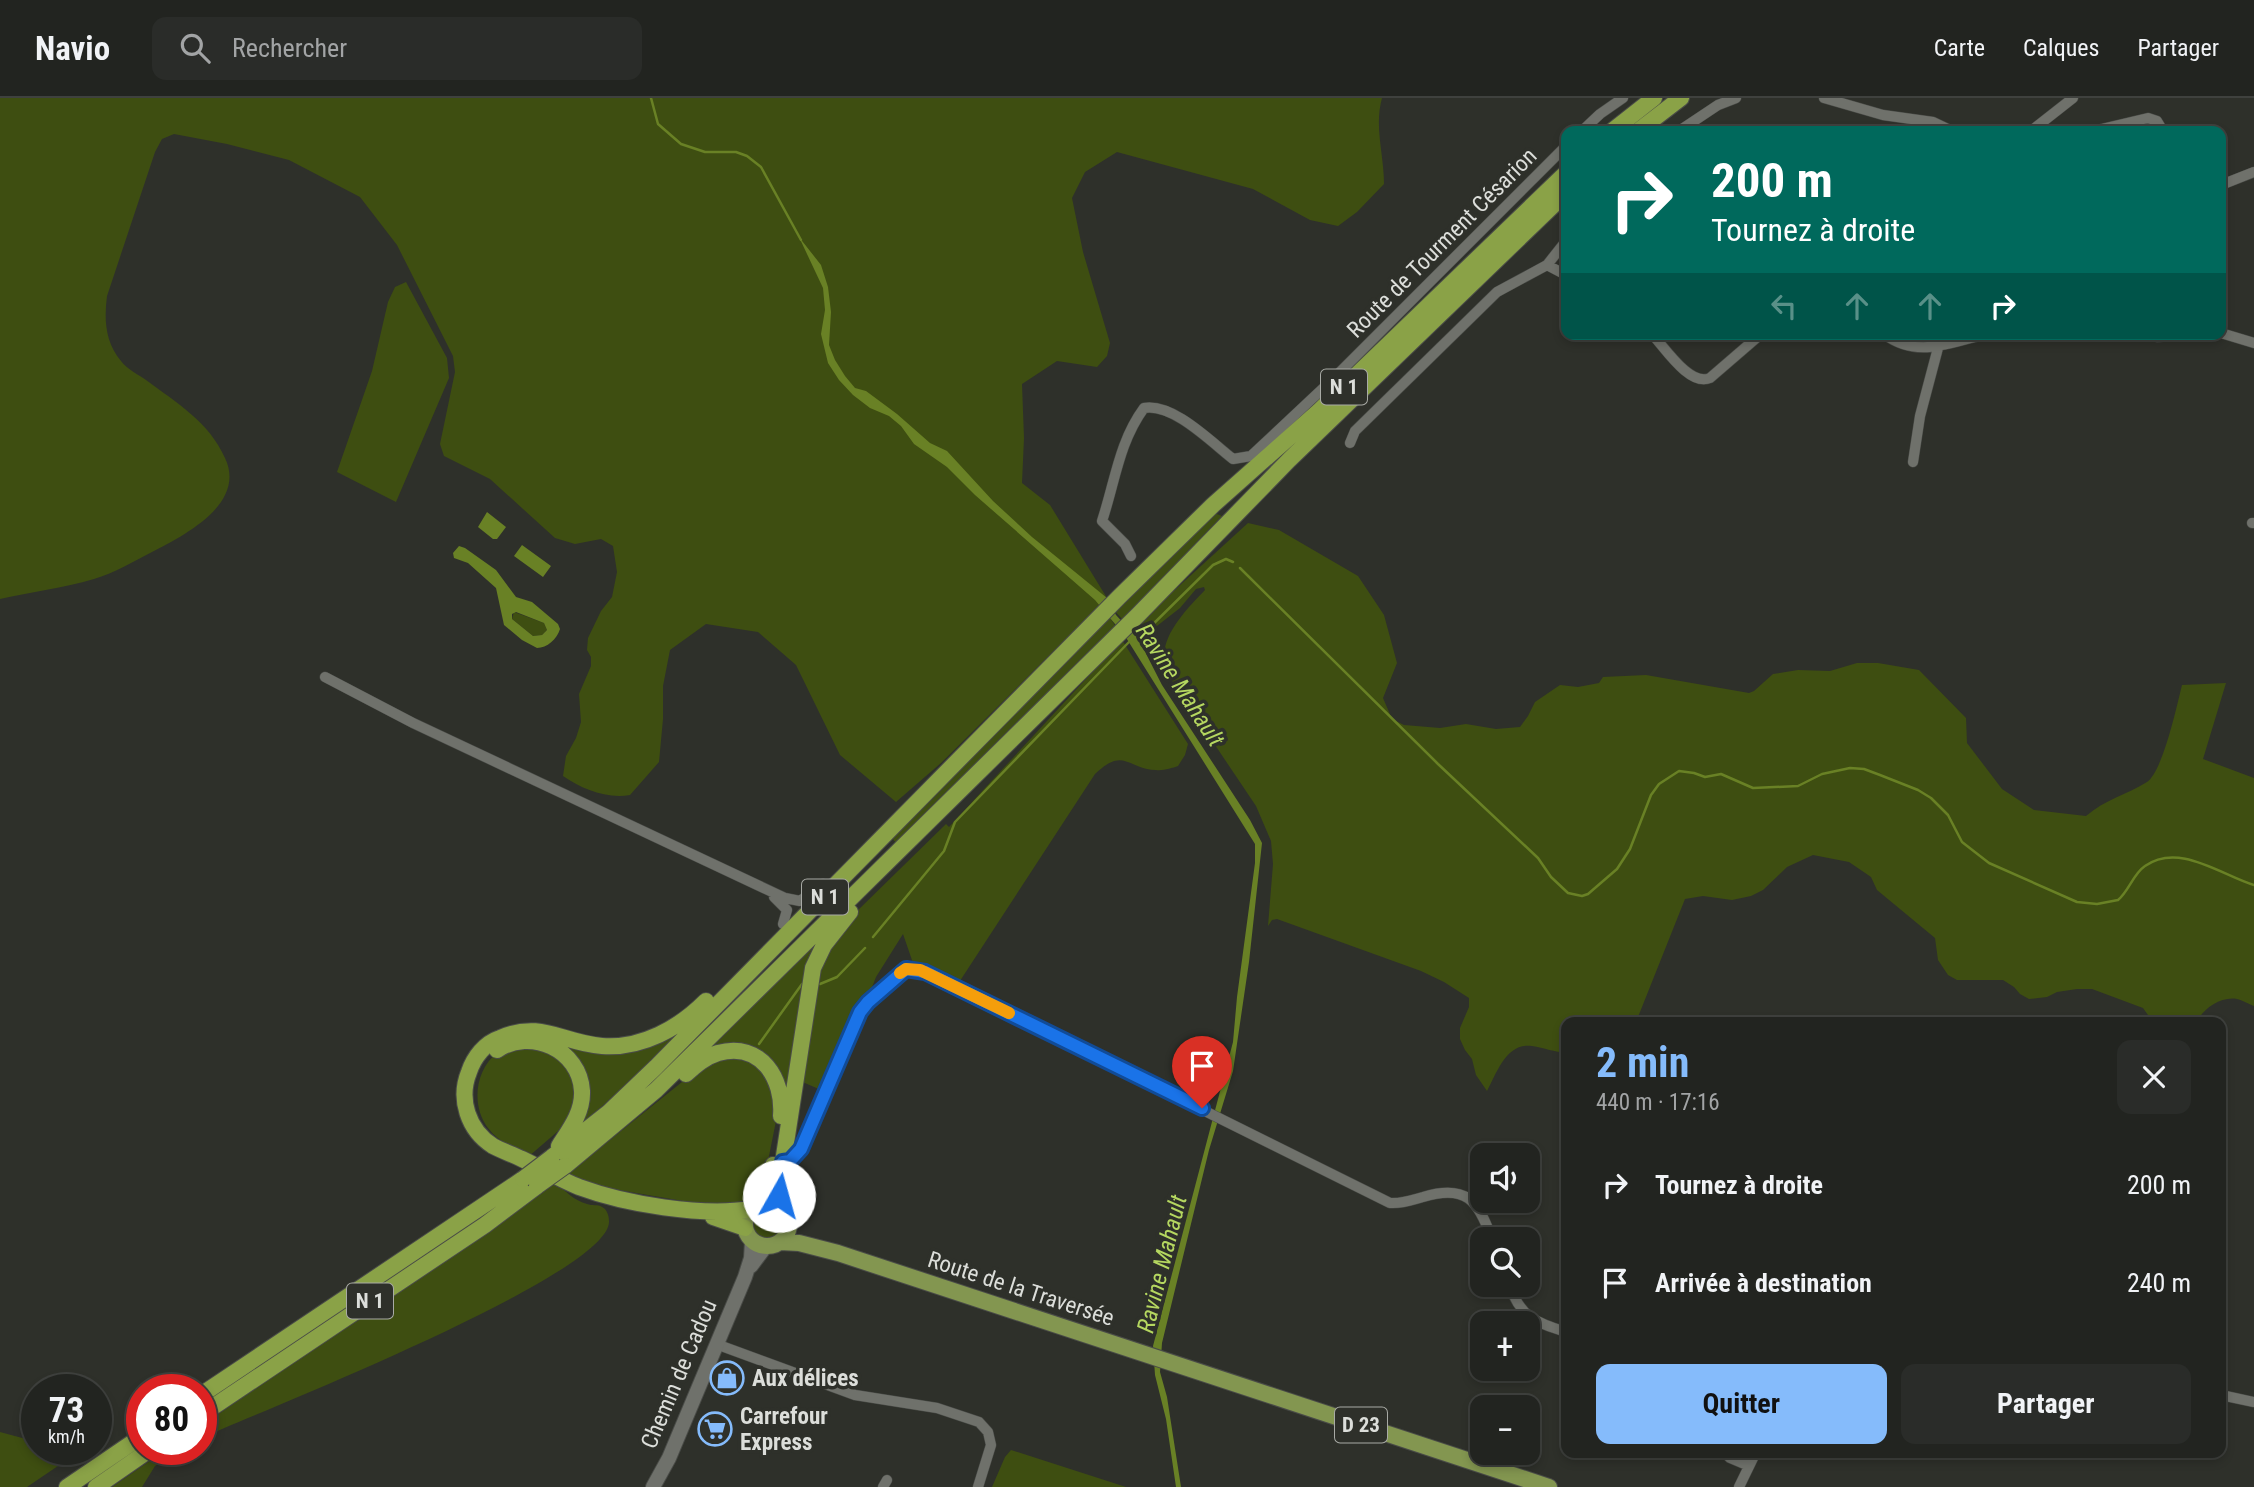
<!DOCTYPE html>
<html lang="fr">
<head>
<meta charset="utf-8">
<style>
  :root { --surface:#222420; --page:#2a2c29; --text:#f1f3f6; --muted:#a2a4a5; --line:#3f413e; --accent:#85bbfb }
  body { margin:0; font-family:"Roboto Condensed",sans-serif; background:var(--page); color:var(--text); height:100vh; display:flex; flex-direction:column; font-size:26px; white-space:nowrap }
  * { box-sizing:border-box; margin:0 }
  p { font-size:23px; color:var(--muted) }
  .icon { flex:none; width:38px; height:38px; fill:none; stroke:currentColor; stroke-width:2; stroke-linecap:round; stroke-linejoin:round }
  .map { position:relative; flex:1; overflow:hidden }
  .drawer { position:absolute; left:1561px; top:919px; width:665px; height:441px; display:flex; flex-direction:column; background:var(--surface); border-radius:14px; box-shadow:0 4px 10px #0003,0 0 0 2px var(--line) }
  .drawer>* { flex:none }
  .banner { position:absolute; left:1561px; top:28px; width:665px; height:214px; border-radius:14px; box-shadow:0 4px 10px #0003,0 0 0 2px var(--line); background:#00695c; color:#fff; overflow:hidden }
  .buttons { position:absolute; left:1470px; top:1045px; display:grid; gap:14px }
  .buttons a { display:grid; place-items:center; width:70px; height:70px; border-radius:14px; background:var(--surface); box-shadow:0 4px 10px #0003,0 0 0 2px var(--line); font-size:35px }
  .speed { position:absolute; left:21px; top:1276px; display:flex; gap:14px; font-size:35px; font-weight:700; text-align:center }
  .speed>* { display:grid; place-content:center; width:91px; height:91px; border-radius:50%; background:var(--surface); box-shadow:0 4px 10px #0003,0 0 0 2px var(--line); line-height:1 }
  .speed small { font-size:18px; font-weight:400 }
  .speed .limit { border:10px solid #d22; background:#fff; color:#111 }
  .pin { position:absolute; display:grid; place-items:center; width:60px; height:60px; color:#fff; margin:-72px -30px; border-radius:50% 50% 50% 0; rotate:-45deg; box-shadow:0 0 7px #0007 }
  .pin .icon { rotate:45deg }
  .me { position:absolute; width:77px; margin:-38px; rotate:7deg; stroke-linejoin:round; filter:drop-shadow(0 0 5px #0008) }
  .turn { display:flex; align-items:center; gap:24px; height:147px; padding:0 35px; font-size:32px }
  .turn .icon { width:91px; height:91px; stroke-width:2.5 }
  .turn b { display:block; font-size:49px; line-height:60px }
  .lanes { display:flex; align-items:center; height:66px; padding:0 35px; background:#0003; justify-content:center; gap:35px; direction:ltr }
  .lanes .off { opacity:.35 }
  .round { display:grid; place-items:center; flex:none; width:74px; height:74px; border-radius:14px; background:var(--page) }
  .summary { display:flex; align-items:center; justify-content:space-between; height:119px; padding:0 35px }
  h1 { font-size:42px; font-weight:700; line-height:52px; color:var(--accent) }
  .action { display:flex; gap:14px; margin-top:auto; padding:14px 35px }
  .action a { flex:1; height:80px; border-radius:14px; background:var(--accent); color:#111; font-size:28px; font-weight:700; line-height:80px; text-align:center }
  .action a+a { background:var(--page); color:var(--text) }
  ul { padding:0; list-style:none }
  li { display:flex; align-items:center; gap:21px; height:98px; padding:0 35px }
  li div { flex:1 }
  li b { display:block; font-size:26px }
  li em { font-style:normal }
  header { display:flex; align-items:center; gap:42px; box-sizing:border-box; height:98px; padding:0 35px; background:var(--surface); border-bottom:2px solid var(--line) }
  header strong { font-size:33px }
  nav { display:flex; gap:38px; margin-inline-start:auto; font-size:24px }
  .search { width:490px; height:63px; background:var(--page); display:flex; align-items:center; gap:18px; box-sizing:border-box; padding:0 24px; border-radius:14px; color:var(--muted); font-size:26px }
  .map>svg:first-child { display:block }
  .green { fill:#3e4e11 }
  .water { fill:#698125; fill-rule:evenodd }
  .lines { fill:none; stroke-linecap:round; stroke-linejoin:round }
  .stream { stroke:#698125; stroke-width:2.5 }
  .minor-casing { stroke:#494b47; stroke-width:11 }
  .secondary-casing { stroke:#494b47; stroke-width:16 }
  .primary-casing { stroke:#494b47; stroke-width:18 }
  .trunk-casing { stroke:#494b47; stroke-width:18 }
  .minor { stroke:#6f716b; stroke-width:10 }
  .secondary { stroke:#6f716b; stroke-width:14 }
  .primary { stroke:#839650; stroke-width:16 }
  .trunk { stroke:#8aa247; stroke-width:16 }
  .trunk-bridge-casing { stroke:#494b47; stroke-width:18; stroke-linecap:butt }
  .trunk-bridge { stroke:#8aa247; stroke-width:16 }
  .route-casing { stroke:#114b97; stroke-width:18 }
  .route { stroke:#1a73e8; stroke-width:12 }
  .slow { stroke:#f59e0b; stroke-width:12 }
  .labels { text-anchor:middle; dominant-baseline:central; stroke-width:7; stroke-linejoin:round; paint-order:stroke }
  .shield { fill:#2e302a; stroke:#a8aaa5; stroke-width:2 }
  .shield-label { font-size:21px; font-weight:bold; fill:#dcdeda }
  .street-label { font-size:23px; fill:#dcdeda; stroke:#2e302a }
  .poi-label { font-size:23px; font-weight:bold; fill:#dcdeda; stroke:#2e302a; text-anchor:start }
  .water-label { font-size:24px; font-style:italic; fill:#b5d760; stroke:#2e302a }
</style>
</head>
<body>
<header>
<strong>Navio</strong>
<div class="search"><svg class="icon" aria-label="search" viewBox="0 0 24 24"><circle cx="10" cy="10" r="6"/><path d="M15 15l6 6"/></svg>Rechercher</div>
<nav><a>Carte</a><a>Calques</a><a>Partager</a></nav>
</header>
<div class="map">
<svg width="2254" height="1389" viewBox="0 0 2254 1389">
  <rect width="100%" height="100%" fill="#2e302a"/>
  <path class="green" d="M 0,0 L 1382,0 C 1374,29 1384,56 1384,86 L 1357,114 L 1338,128 L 1310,122 L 1253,91 L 1117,54 L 1085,74 L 1072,100 L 1083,154 L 1110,245 L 1107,258 L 1097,269 L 1057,263 L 1022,286 L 1024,340 L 1022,385 L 1050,407 L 1107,500 L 941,665 L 896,704 L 840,657 L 796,567 L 758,534 L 706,526 L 670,552 L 663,588 L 663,621 L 659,664 L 630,697 C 606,701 582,691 563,678 L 566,658 L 576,640 L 581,624 L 579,596 L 591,568 L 591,559 L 587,552 L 588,540 L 601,513 L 612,499 L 617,474 L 613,448 L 601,441 L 575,446 L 555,440 L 490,381 L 444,358 L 440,346 L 455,274 L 453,258 L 397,147 L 360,99 L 289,62 L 227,46 L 174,36 L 162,41 L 155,54 L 107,198 C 104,221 105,244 121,263 C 127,271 139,277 146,282 C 177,305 209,324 225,360 C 247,406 183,438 152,454 C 133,464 114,475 94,481 C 63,490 31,494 0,501 Z
    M 406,184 L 447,260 L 449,280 L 396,404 L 337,374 L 372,273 L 388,204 L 395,189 Z
    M 1214,415 L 1222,418 L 1123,522 L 1113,511 Z
    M 1248,425 L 1279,432 L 1358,478 L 1384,517 L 1397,565 L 1383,600 L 1392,621 L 1404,627 L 1440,630 L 1466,626 L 1496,631 L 1520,629 L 1528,618 L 1535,604 L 1560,587 L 1578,589 L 1599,585 L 1603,579 L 1646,577 L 1749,595 L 1754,593 L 1773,576 L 1798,572 L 1830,573 L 1857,565 L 1878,565 L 1919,572 L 1966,620 L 1967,645 L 2002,691 L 2034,712 L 2086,718 C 2106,701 2126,697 2147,684 C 2163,673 2177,607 2182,587 L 2226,585 L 2203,661 L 2254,680 L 2254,908 C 2249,906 2242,902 2237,901 C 2222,898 2203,910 2197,924 L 2153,924 L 2143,910 L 2092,891 L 2077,891 L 2057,894 L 2047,899 L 2029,901 L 2020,896 L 2014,889 L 2003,882 L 1957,882 L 1948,877 L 1938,862 L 1935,840 L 1877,792 L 1871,779 L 1849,764 L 1813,757 L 1787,769 L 1763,792 L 1751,798 L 1732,802 L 1703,798 L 1685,801 L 1638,919 L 1610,924 L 1566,924 L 1566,955 C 1555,954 1544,950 1532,948 C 1507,944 1497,974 1487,993 L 1476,977 L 1472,961 L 1465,952 L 1460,941 L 1460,930 L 1469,909 L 1469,900 L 1444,884 L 1421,873 L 1277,821 L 1272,822 L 1268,828 L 1273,766 L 1271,743 L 1256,708 L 1174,586 C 1171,581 1167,575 1166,570 C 1156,541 1187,511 1205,492 L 1204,489 L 1196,491 L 1180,510 L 1139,542 L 1131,532 Z
    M 514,514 L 544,525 L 547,532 L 542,537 L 533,538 L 512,521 Z
    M 1108,517 L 1116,529 L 897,746 L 891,739 Z
    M 1122,542 L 1188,646 L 1185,657 L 1178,668 C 1172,670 1163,673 1156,672 C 1126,671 1125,648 1095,676 L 956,889 L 920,872 L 913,865 L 903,836 L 876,879 L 869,897 L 821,992 L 798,982 L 817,870 L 853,817 L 946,726 L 949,729 Z
    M 815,847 L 817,848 L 786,991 L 781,975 L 711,948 Z
    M 692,922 L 625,989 L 579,1028 L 586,1007 L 557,944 L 602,951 Z
    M 528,945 L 569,966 L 577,1000 L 564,1028 L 528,1059 C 514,1051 498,1043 488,1030 C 471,1008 475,972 497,955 C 504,949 518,948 528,945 Z
    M 739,957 L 768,974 L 776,1023 L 764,1083 L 751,1101 L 739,1109 L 724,1110 L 601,1089 L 566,1077 L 707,964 Z
    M 556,1085 C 565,1093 575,1103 587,1106 C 592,1108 598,1106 602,1109 C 607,1111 609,1118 609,1123 C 612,1176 257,1315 201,1340 L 201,1328 Z
    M748 1126a18 18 0 1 1 36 0a18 18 0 1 1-36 0Z
    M 0,1334 L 37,1344 L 37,1351 L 83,1351 L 27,1389 L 0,1389 Z
    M 167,1351 L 178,1351 L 155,1368 L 142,1389 L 112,1389 Z
    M 1011,1352 L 1126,1389 L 992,1389 L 1005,1359 Z"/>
  <path class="water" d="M 799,139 L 821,167 L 828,189 L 831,214 L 829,247 L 835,262 L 845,278 L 855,290 L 866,293 L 897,316 L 930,345 L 947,353 L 993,403 L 1032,439 L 1107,500 L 1116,517 L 1139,542 L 1162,587 L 1250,722 L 1262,745 L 1249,864 L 1233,973 L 1209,1052 L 1162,1245 L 1160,1274 L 1167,1299 L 1181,1389 L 1176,1389 L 1166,1321 L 1155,1277 L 1153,1248 L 1233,944 L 1237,899 L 1255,765 L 1255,746 L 1125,538 L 1095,502 L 975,397 L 947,369 L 914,346 L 901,328 L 889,318 L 870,310 L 853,297 L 839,282 L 828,265 L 821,236 L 825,212 L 823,190 Z
    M 487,414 L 506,429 L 497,441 L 493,441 L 478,429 Z
    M 522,447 L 551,468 L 543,479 L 514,458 Z
    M 459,448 L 465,450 L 496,472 L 516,499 L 532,504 L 558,526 L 560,531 C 557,541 547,550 537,550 L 522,542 L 504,527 L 496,490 L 468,465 L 454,460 L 453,455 ZM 516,514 L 544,525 L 547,532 L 542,537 L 533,538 L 512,521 L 512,516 Z"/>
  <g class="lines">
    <path class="stream" d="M 651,0 L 658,26 L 681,46 L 705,54 L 736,54 L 747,58 L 761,69 L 801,142
      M 1240,470 L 1438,666 L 1538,760 L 1551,779 L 1568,795 L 1582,798 L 1588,796 L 1617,771 L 1630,751 L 1651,697 L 1659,686 L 1679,673 L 1694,675 L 1705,679 L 1721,676 L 1753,690 L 1798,688 L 1822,676 L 1850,670 L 1864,671 L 1880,677 L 1918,692 L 1931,700 L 1948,717 L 1962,744 L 1989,765 L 2077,804 L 2097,806 L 2118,802 C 2129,793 2133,776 2145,768 C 2179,744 2221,777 2254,787
      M 1137,542 L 1213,467 L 1226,461 L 1233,464
      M 873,839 L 944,753 L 955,724 L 1129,544
      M 820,886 L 837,879 L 865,850
      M 759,946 L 802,886"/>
    <defs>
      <path id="minor" d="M 1824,0 L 1883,17 L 1933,24 L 1952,33
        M 1582,33 L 1600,16 L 1623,0
        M 1679,33 L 1718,7 L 1736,0
        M 2031,33 L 2073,0
        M 2093,33 L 2148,20 L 2157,23 L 2163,33
        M 2221,87 L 2254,74
        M 1547,167 L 1566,177
        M 2221,235 L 2254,245
        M 1652,236 C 1665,250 1690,289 1710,280 L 1761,236
        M 1884,236 C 1919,262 1951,243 1988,236
        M 2150,236 L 2157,239 L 2195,236
        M 1350,345 L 1355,333 L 1497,194 L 1547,167 L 1566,143
        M 1913,364 L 1920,318 L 1938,250
        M 2252,425 L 2254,425
        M 1131,458 L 1125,446 L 1102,423 C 1115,384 1119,344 1144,310 C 1173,305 1210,343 1233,361 L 1251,358 L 1332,282 L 1566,48
        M 325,579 L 413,625 L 785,800 L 800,803 L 823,786
        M 774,799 L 787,812 L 783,826
        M 783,1064 L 790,1063 L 801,1051 L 829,982 L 863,908 L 906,871 L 925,874 L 1390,1105 C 1402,1106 1412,1102 1423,1099 C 1466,1086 1478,1102 1492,1141
        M 1509,1186 C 1520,1219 1535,1224 1566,1234
        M 716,1246 L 855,1297 L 937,1310 L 979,1324 L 988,1334 L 991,1347 L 978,1389
        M 2221,1297 L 2254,1304
        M 1724,1354 L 1730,1360 L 1749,1368
        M 883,1389 L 887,1382
        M 1739,1389 L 1756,1354"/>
      <path id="secondary" d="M 751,1168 L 766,1148
        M 653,1389 L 669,1360 L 745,1179 L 751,1160 L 752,1143"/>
      <path id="primary" d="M745 1126a22 22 0 1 1 44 0a22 22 0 1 1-44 0Z
        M 780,1144 L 799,1145 L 838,1155 L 1549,1389"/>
      <path id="trunk" d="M 1612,33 L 1654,0
        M 1638,33 L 1681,0
        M 706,903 C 679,930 642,951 602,948 C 562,945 542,922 500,940 C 485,945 474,959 469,974 C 458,1001 468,1032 493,1048 C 502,1053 512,1056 522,1061 C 541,1070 559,1081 579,1089 C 625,1106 702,1119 751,1111
        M 497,952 C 531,929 580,952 582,993 C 583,1014 570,1031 559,1048
        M 686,976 C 696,967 705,959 718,955 C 761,943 784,981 781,1018
        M 552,1059 L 609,1014 L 656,969 L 1119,499 L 1213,407 L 1319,313 L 1566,75
        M 565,1068 L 656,992 L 1138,517 L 1289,362 L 1566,95
        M 758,1106 L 768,1088 L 773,1067
        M 779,1108 L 779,1090 L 813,870 L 824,847 L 850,814
        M 713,1119 L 745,1130
        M 201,1297 L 523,1081
        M 201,1317 L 485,1127 L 537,1088
        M 67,1389 L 142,1338
        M 96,1389 L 151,1351"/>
    </defs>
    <use href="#minor" class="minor-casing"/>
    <use href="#secondary" class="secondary-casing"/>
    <use href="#primary" class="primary-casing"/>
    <use href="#trunk" class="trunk-casing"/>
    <use href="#minor" class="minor"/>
    <use href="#secondary" class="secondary"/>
    <use href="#primary" class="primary"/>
    <use href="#trunk" class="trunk"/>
    <defs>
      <path id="trunk-bridge" d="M 523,1081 L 552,1059
        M 537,1088 L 565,1068"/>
    </defs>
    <use href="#trunk-bridge" class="trunk-bridge-casing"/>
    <use href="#trunk-bridge" class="trunk-bridge"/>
  </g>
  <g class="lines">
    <defs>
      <path id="route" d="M 779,1098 L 783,1064 L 790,1063 L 801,1051 L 860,914 L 868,904 L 906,871 L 925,874 L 1202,1010"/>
    </defs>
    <use href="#route" class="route-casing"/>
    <use href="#route" class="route"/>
    <path class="slow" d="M 900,875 L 906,871 L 920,872 L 1009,915"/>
  </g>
  <defs>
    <symbol id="shop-ring" viewBox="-11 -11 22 22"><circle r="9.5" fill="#2e302a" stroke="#85bbfb" stroke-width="1.5"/><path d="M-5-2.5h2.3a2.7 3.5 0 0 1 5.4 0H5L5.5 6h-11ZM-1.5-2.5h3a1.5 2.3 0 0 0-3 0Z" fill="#85bbfb"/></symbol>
    <symbol id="supermarket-ring" viewBox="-11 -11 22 22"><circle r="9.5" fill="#2e302a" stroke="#85bbfb" stroke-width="1.5"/><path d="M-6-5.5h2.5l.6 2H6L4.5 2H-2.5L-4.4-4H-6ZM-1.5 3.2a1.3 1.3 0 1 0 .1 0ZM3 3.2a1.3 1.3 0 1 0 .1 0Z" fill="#85bbfb"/></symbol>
  </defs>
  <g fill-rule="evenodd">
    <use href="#shop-ring" x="708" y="1261" width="38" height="38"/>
    <use href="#supermarket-ring" x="696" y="1312" width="38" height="38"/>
  </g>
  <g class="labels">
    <g class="shield">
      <rect x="1321" y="271.5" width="46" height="35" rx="5"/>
      <rect x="802" y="781.5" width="46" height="35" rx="5"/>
      <rect x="347" y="1185.5" width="46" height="35" rx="5"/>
      <rect x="1335" y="1309.5" width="52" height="35" rx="5"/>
    </g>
    <g class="shield-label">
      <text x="1344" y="289">N 1</text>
      <text x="825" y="799">N 1</text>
      <text x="370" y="1203">N 1</text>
      <text x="1361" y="1327">D 23</text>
    </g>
    <g class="street-label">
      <text transform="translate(1442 145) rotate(-45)">Route de Tourment Césarion</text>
      <text transform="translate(1021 1191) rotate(18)">Route de la Traversée</text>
      <text transform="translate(679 1276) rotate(-67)">Chemin de Cadou</text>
    </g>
    <g class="poi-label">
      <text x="752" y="1280">Aux délices</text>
      <text x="740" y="1318">Carrefour<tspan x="740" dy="26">Express</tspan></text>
    </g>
    <g class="water-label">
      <text transform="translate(1180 587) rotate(57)">Ravine Mahault</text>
      <text transform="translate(1162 1166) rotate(-76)">Ravine Mahault</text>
    </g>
  </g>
</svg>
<div class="buttons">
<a><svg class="icon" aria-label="sound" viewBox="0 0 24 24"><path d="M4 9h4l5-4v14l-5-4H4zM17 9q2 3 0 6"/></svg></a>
<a><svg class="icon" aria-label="search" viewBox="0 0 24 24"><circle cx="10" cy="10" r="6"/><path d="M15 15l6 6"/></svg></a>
<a>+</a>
<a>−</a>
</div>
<div class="speed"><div>73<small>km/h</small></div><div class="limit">80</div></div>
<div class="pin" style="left:1202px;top:1010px;background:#d93025"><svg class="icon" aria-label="arrive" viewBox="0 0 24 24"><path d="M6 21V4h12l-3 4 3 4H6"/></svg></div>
<svg class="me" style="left:779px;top:1098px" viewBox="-20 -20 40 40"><circle r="19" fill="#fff"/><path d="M0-13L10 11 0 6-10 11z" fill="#1a73e8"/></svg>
<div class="banner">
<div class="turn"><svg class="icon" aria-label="right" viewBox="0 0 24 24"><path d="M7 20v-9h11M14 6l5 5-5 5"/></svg><div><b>200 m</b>Tournez à droite</div></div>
<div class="lanes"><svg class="icon off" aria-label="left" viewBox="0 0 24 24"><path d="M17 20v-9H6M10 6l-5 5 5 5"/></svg><svg class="icon off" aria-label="ahead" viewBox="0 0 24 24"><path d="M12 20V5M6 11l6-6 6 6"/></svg><svg class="icon off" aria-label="ahead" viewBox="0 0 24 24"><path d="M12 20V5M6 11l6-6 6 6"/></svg><svg class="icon" aria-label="right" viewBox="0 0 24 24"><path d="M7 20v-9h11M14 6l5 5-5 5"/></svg></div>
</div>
<section class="drawer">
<div class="summary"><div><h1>2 min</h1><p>440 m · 17:16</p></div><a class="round"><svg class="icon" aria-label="close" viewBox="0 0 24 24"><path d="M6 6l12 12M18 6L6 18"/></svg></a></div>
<ul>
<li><svg class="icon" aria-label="right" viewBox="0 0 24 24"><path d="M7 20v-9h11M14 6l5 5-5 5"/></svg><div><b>Tournez à droite</b></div><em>200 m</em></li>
<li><svg class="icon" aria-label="arrive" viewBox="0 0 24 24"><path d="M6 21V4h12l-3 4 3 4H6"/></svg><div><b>Arrivée à destination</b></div><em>240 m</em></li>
</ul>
<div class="action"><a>Quitter</a><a>Partager</a></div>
</section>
</div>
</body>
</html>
